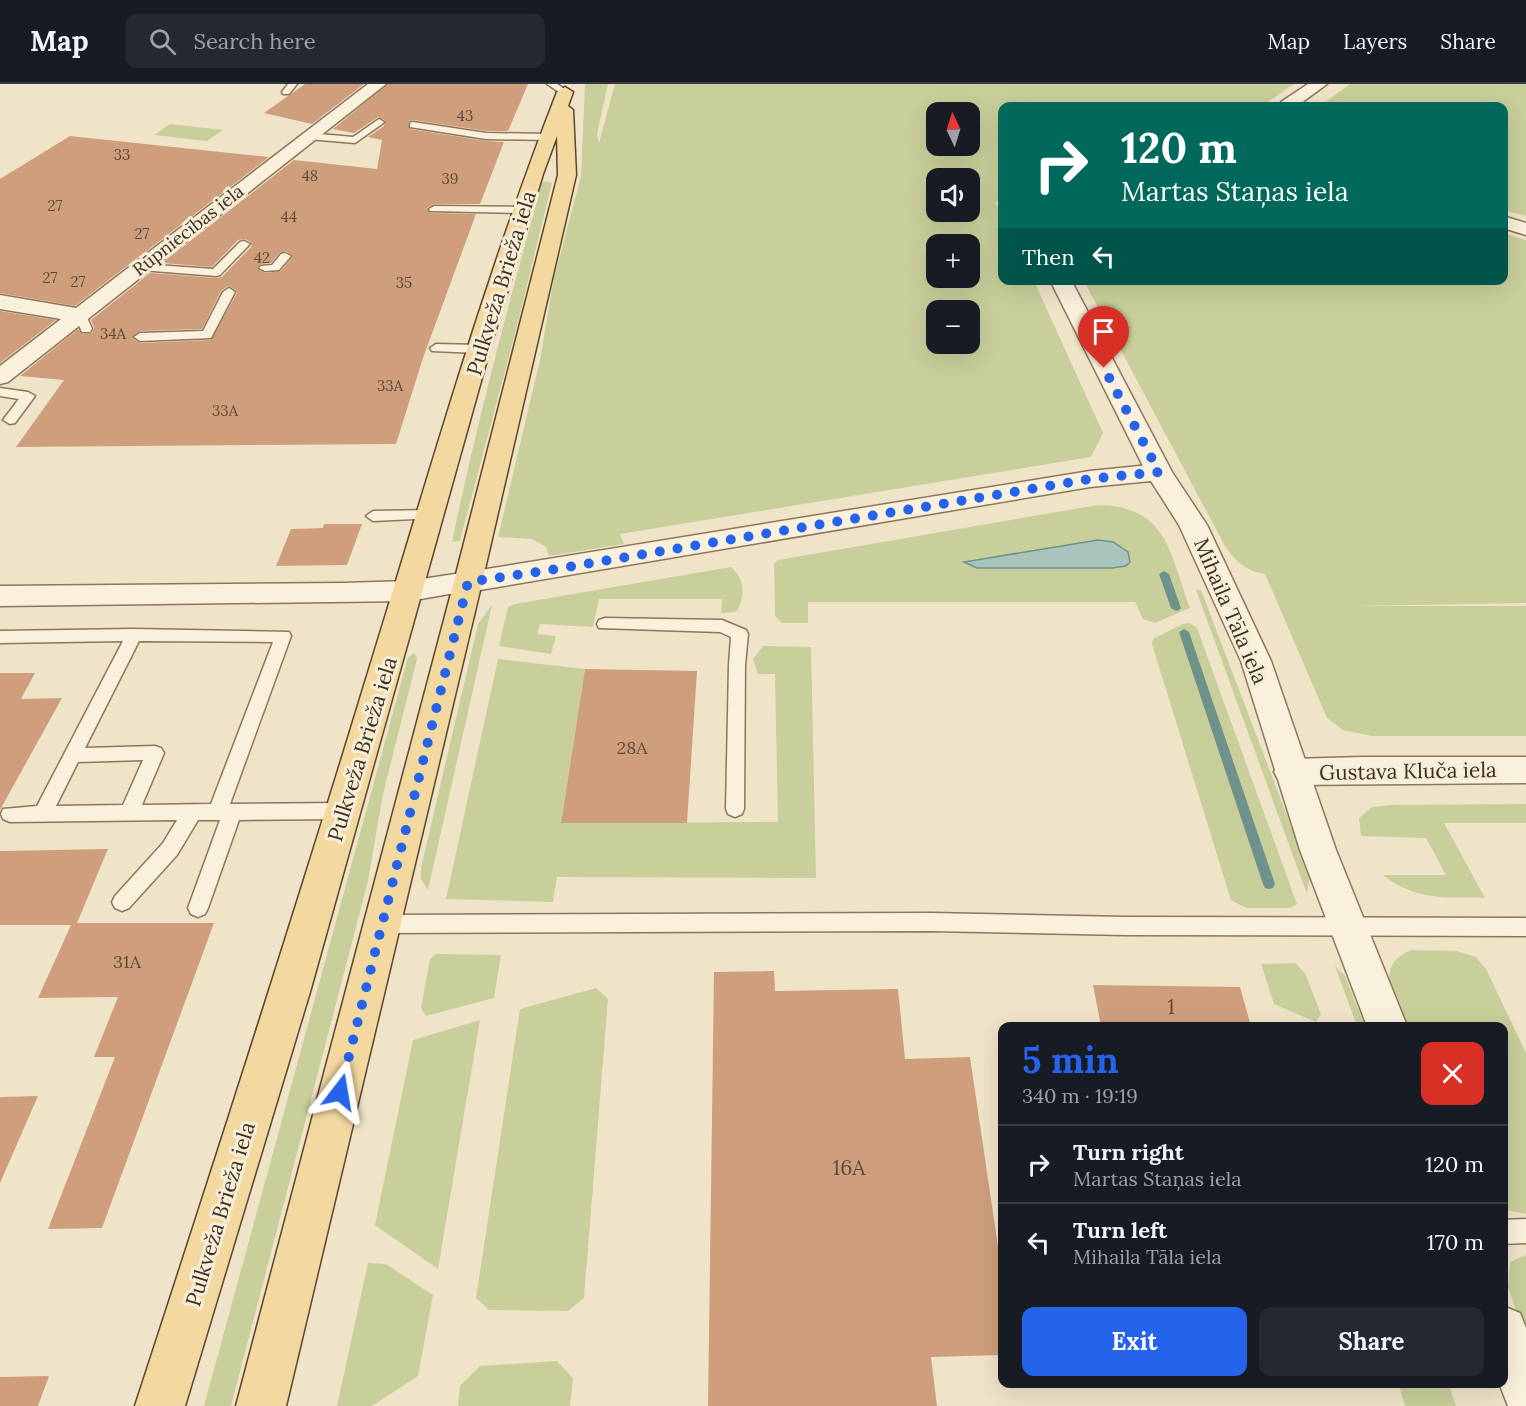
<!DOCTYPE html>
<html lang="en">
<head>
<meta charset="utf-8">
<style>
  :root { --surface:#171b24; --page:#242831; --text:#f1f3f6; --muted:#9ea1a6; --line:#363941; --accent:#2563eb }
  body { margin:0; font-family:Lora,serif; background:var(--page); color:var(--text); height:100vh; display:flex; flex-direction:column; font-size:22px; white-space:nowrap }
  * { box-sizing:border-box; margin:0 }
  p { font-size:20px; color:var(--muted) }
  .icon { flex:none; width:33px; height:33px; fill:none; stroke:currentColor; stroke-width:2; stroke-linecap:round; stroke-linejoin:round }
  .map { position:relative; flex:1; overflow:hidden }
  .sheet { position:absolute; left:998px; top:938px; width:510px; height:366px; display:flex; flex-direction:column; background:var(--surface); border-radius:12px; box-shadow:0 6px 24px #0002 }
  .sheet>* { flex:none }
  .top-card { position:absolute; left:998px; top:18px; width:510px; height:183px; border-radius:12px; box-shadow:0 6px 24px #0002; background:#00695c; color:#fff; overflow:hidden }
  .needle { width:39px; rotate:356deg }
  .buttons { position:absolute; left:926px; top:18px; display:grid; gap:12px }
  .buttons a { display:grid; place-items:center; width:54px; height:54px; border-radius:12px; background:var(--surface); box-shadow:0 6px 24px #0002; font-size:30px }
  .pin { position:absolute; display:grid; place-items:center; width:51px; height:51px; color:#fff; margin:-62px -26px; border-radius:50% 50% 50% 0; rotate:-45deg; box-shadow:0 0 6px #0007 }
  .pin .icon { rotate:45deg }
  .me { position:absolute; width:66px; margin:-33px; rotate:14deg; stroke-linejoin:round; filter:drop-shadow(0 0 4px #0008) }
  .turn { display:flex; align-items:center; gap:21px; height:126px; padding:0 24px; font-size:27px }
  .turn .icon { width:78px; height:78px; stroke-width:2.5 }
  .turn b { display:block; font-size:42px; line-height:51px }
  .then { display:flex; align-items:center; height:57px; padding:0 24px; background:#0003; gap:12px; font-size:22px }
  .round { display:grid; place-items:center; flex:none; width:63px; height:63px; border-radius:12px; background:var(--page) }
  .head { display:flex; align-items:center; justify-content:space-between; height:102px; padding:0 24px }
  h1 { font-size:36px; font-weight:700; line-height:45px; color:var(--accent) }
  .primary-button { display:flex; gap:12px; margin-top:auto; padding:12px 24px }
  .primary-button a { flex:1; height:69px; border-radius:12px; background:var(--accent); color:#fff; font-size:24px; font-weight:700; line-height:69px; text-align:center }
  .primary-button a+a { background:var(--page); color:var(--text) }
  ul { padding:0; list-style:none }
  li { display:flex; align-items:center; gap:18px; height:78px; padding:0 24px; border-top:2px solid var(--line) }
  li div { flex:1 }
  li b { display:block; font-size:22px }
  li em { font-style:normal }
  header { display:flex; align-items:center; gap:36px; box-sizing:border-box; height:84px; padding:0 30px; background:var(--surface); border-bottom:2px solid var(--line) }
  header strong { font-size:28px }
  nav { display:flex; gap:33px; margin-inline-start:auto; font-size:21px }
  .search { width:420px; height:54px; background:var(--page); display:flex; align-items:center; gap:15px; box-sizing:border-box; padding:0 21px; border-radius:12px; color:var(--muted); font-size:22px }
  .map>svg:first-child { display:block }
  .green { fill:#c9cf9b; fill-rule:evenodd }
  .water { fill:#a9c4bc; stroke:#6f938a; stroke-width:1.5 }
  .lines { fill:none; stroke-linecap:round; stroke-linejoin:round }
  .stream { fill:#6f938a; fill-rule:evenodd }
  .building { fill:#cf9f7d; fill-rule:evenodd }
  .service-casing { stroke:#8d765c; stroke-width:3 }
  .minor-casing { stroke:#8d765c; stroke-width:3 }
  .tertiary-casing { stroke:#8d765c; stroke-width:3 }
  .primary-casing { stroke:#5b4430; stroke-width:3 }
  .service { fill:#faf1dc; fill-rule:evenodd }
  .minor { fill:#faf1dc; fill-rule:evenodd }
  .tertiary { fill:#faf1dc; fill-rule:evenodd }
  .primary { fill:#f3d9a0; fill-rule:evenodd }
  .route { stroke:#2563eb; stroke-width:10; stroke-dasharray:0 18 }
  .labels { text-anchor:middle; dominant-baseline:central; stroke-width:6; stroke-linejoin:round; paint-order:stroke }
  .far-number-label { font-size:15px; fill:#624a37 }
  .far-street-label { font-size:18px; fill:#3d2e20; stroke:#f7eed8 }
  .number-label { font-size:18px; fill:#624a37 }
  .street-label { font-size:21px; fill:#3d2e20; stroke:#f7eed8 }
  .near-number-label { font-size:21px; fill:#624a37 }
</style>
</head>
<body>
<header>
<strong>Map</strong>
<div class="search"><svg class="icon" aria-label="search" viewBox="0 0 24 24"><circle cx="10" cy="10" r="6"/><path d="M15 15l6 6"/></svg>Search here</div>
<nav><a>Map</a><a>Layers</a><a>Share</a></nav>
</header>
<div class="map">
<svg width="1526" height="1322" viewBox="0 0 1526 1322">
  <rect width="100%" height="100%" fill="#f0e4c8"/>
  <path class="green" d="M 585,0 L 608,0 L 597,50 L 599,59 L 615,0 L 1294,0 L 1262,22 L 1002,22 L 1002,117 L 995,118 L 1002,130 L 1002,196 L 1034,197 L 1103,349 L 1091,373 L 620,450 L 624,460 L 549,472 L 546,463 L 532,455 L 498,453 L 540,276 L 554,194 L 581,92 ZM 936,28 L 969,28 L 969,62 L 936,62 ZM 936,94 L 969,94 L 969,128 L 936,128 ZM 936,160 L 969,160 L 969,194 L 936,194 ZM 936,226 L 969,226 L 969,260 L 936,260 Z
    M 1350,0 L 1526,0 L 1526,132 L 1503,126 L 1503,22 L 1320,22 Z
    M 170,40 L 223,46 L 207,57 L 154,51 Z
    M 545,97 L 552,99 L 518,238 L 460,457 L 452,458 C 477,337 509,218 542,99 Z
    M 1503,149 L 1526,156 L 1526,519 L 1355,522 L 1526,522 L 1526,652 L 1372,652 L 1343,646 L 1327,634 L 1265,490 C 1247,488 1235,477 1225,462 L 1084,197 L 1503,196 Z
    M 1098,421 C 1168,422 1170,470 1190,524 L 1155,539 L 1143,535 L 1135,518 L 808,518 L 808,539 L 782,539 L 775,532 L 774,480 L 778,476 Z
    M 731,483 C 745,495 746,513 736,528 L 721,529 L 722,515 L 599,515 L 593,543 L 540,540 L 537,550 L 556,552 L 551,570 L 499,562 L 508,523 L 515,520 Z
    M 1196,506 L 1201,506 L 1310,792 L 1307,810 Z
    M 492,521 L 428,806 L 421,795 L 421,784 L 478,540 Z
    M 1190,539 L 1197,544 L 1297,820 L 1291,824 L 1246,824 L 1231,816 L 1152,560 L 1153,555 L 1183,540 Z
    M 763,562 L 811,563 L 816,794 L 557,793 L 553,818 L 446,815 L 498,575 L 585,585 L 561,739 L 778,738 L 775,590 L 758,590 L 753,575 Z
    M 415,569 L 417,575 L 383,710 L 368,797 L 231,1322 L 204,1322 L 408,573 Z
    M 1526,720 L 1526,739 L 1444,739 L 1485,814 C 1446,813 1416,817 1383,791 L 1446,791 L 1426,754 L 1361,752 L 1359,734 L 1372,723 L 1392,721 Z
    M 1411,866 L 1456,867 L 1476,873 L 1486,885 L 1526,969 L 1526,1130 L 1503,1125 L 1503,942 L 1405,942 C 1394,914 1373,882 1411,866 Z
    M 436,870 L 501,871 L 494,914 L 426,932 L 421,924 L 430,875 Z
    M 1295,879 L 1305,889 L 1321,930 L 1316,938 L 1274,920 L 1261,880 Z
    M 1335,882 L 1345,892 L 1365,942 L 1357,942 Z
    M 596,904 L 608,915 L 584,1214 L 568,1227 L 489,1226 L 476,1214 L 520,925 Z
    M 480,936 L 438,1185 L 375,1141 L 413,956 Z
    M 1526,1171 L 1526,1254 L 1508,1203 L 1510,1178 Z
    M 368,1179 L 386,1180 L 433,1211 L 418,1292 L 372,1322 L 337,1322 Z
    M 557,1277 L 573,1294 L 570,1322 L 458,1322 L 460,1302 L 480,1282 Z
    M 1398,1299 L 1448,1299 L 1456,1322 L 1405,1322 Z"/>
  <path class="water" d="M 1098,456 L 1113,458 L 1128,468 L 1130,478 L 1126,482 L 1112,484 L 977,484 L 964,478 Z"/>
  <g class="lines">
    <path class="stream" d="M 1164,487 L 1169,490 L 1181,524 L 1179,526 L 1176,527 L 1171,524 L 1159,490 Z
      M 1184,545 L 1189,548 L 1275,800 L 1273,804 L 1269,805 L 1265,804 L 1263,800 L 1179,548 Z"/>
  </g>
  <path class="building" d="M 305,0 L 364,0 L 312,40 L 264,29 Z
    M 388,0 L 528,0 L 508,47 L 486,47 L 413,36 L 408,38 L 410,45 L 486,57 L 504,58 L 480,120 L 434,120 L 427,124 L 430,129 L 476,130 L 423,274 L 396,360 L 16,363 L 64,296 L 20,292 L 78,245 L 82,250 L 92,249 L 94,244 L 91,236 L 150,189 L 216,194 L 222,193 L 252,162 L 251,158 L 245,155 L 238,156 L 212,183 L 162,179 L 294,76 L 377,85 L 382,56 L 368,53 L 384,42 L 385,36 L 378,33 L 354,49 L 333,45 ZM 286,167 L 293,172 L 281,187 L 265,189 L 257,184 L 261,180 L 271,179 L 279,169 ZM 228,202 L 236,206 L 237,209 L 211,256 L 140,259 L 132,254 L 140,247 L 202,245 L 221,207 Z
    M 70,52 L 269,73 L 75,222 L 0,209 L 0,95 Z
    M 0,227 L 56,236 L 0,279 Z
    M 324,440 L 362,440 L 347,481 L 276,482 L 291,445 L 323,444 Z
    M 585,585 L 697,587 L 687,739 L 561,739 Z
    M 0,589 L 35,589 L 21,615 L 62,614 L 0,726 Z
    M 108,765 L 77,839 L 214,839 L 102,1144 L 48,1145 L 115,973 L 94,973 L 118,913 L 38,914 L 71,841 L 0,841 L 0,767 Z
    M 774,887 L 775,907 L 898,905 L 905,975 L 970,973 L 1002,1190 L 1002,1271 L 931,1273 L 937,1322 L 708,1322 L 714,888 Z
    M 1093,901 L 1240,903 L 1251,942 L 1101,942 Z
    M 38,1012 L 0,1099 L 0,1013 Z
    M 49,1292 L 38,1322 L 0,1322 L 0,1293 Z"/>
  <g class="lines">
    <defs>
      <path id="service" d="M 288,0 L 297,0 L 289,10 L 283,10 L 282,8 Z
        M 547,0 L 557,0 L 569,8 L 562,10 Z
        M 379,35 L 384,38 L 382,40 L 355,59 L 308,55 L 303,52 L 308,49 L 353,53 Z
        M 413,38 L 486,49 L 548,50 L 553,53 L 548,56 L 486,55 L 410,43 L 410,39 Z
        M 434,122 L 523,123 L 528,126 L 523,129 L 430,127 L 429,125 Z
        M 244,157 L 250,160 L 248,162 L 220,191 L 216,192 L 141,186 L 135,183 L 141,180 L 213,185 L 240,158 Z
        M 285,169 L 291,172 L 279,186 L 265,187 L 259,184 L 261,182 L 272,181 L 281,170 Z
        M 229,204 L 235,208 L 211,254 L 140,257 L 134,253 L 140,249 L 203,247 L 223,208 Z
        M 80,227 L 86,231 L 92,245 L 90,248 L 82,248 L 74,231 Z
        M 436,260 L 479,261 L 485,265 L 479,269 L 432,267 L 430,264 Z
        M 0,304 L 28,308 L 35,312 L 15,339 L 10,340 L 3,336 L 19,315 L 0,312 Z
        M 431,426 L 438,431 L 436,434 L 373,437 L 366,432 L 373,427 Z
        M 605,534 L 722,536 L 746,546 L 748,550 L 745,581 L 744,725 L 742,730 L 735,733 L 728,730 L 726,725 L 729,581 L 731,553 L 720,548 L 599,544 L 597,540 L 599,536 Z
        M 134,545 L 289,548 L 291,552 L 230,720 L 343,719 L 350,722 L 352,727 L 350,732 L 343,735 L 239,736 L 208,824 L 205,830 L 198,833 L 191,830 L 188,824 L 220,736 L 198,736 L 177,771 L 129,824 L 122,827 L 115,824 L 112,818 L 115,812 L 163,759 L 177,736 L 10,738 L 3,735 L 1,730 L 3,725 L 37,722 L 123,557 L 0,559 L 0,547 ZM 139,557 L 273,558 L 211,720 L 142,721 L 164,669 L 161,664 L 155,662 L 85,664 ZM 143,676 L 123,721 L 56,722 L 78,678 Z
        M 931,829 L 1125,833 L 1526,834 L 1526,852 L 1125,851 L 931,847 L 383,849 L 376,846 L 373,840 L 376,834 L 383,831 Z
        M 1526,1135 L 1526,1159 L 1503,1160 L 1503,1136 Z"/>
      <path id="minor" d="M 368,0 L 386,0 L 8,298 L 0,300 L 0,282 L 61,235 L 0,225 L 0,211 L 76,224 Z
        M 1308,0 L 1327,0 L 1297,22 L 1279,22 L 1281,18 Z
        M 1503,132 L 1526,139 L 1526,151 L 1503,144 Z
        M 1050,196 L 1071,196 L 1172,388 L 1168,394 L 1159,396 L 1150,394 L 1146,388 Z
        M 468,488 L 478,491 L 482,498 L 478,505 L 409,517 L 0,522 L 0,502 L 343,499 L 409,497 Z
        M 1362,673 L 1526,673 L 1526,699 L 1291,701 L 1279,697 L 1274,688 L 1279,679 L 1291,675 Z"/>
      <path id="tertiary" d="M 1159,380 L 1168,382 L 1207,441 L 1271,577 L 1336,766 L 1407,942 L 1367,942 L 1300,766 L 1241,577 L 1179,441 L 1151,397 L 1090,403 L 468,508 L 458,505 L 454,498 L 458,491 L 468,488 L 1090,387 Z
        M 1503,1222 L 1520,1229 L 1526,1244 L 1526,1322 L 1508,1322 L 1499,1299 L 1503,1299 Z"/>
      <path id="primary" d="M 565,3 L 573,8 L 568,22 L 573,26 L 576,91 L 482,498 L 286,1322 L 236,1322 L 454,498 L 558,91 L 557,52 L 543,90 L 490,265 L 310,908 L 185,1322 L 135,1322 C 214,1080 292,838 366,595 C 427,398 482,200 557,8 Z"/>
    </defs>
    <use href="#service" class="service-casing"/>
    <use href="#minor" class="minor-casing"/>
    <use href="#tertiary" class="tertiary-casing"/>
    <use href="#primary" class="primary-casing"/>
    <use href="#service" class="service"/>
    <use href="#minor" class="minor"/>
    <use href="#tertiary" class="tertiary"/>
    <use href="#primary" class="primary"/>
  </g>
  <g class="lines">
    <path class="route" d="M 340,1008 L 468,498 L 544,487 L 1090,395 L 1159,388 L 1104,284"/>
  </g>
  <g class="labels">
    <g class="far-number-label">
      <text x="465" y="31">43</text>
      <text x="122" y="70">33</text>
      <text x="310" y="91">48</text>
      <text x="450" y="94">39</text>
      <text x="55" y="121">27</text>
      <text x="289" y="132">44</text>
      <text x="142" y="149">27</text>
      <text x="262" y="173">42</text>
      <text x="50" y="193">27</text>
      <text x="78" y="197">27</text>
      <text x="404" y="198">35</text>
      <text x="113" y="249">34A</text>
      <text x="390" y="301">33A</text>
      <text x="225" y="326">33A</text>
    </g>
    <g class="far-street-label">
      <text transform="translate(188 146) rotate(-38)">Rūpniecības iela</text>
    </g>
    <g class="number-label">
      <text x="632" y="663">28A</text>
      <text x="127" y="877">31A</text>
    </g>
    <g class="street-label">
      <text transform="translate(501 199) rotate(-73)">Pulkveža Brieža iela</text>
      <text transform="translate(1231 527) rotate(67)">Mihaila Tāla iela</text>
      <text transform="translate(362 665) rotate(-73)">Pulkveža Brieža iela</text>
      <text transform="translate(1408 687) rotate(-1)">Gustava Kluča iela</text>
      <text transform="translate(220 1130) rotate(-73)">Pulkveža Brieža iela</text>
    </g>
    <g class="near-number-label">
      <text x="1171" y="922">1</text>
      <text x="849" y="1083">16A</text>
    </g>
  </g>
</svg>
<div class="buttons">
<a><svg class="needle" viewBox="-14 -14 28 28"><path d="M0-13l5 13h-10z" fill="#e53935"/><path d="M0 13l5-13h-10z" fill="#9ea1a6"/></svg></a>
<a><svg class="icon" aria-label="sound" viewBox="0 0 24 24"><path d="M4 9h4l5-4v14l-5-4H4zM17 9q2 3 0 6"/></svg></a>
<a>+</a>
<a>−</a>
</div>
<div class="pin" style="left:1104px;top:284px;background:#d93025"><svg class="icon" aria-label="arrive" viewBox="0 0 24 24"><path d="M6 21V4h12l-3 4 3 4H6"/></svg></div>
<svg class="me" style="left:340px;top:1008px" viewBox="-20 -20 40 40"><path d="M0-17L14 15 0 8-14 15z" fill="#2563eb" stroke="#fff" stroke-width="4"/></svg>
<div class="top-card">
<div class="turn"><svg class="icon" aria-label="right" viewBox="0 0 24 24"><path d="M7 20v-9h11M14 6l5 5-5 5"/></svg><div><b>120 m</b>Martas Staņas iela</div></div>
<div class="then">Then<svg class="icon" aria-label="left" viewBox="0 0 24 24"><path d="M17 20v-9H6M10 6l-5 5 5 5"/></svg></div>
</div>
<section class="sheet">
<div class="head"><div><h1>5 min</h1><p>340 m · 19:19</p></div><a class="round" style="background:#d93025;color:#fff"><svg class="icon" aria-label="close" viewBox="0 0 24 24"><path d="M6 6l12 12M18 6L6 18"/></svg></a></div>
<ul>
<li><svg class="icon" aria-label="right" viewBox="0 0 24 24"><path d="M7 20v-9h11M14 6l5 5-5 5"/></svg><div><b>Turn right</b><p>Martas Staņas iela</p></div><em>120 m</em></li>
<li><svg class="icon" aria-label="left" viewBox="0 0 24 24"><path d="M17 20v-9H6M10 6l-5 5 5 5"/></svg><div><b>Turn left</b><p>Mihaila Tāla iela</p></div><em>170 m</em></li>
</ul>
<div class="primary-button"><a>Exit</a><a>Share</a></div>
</section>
</div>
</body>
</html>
